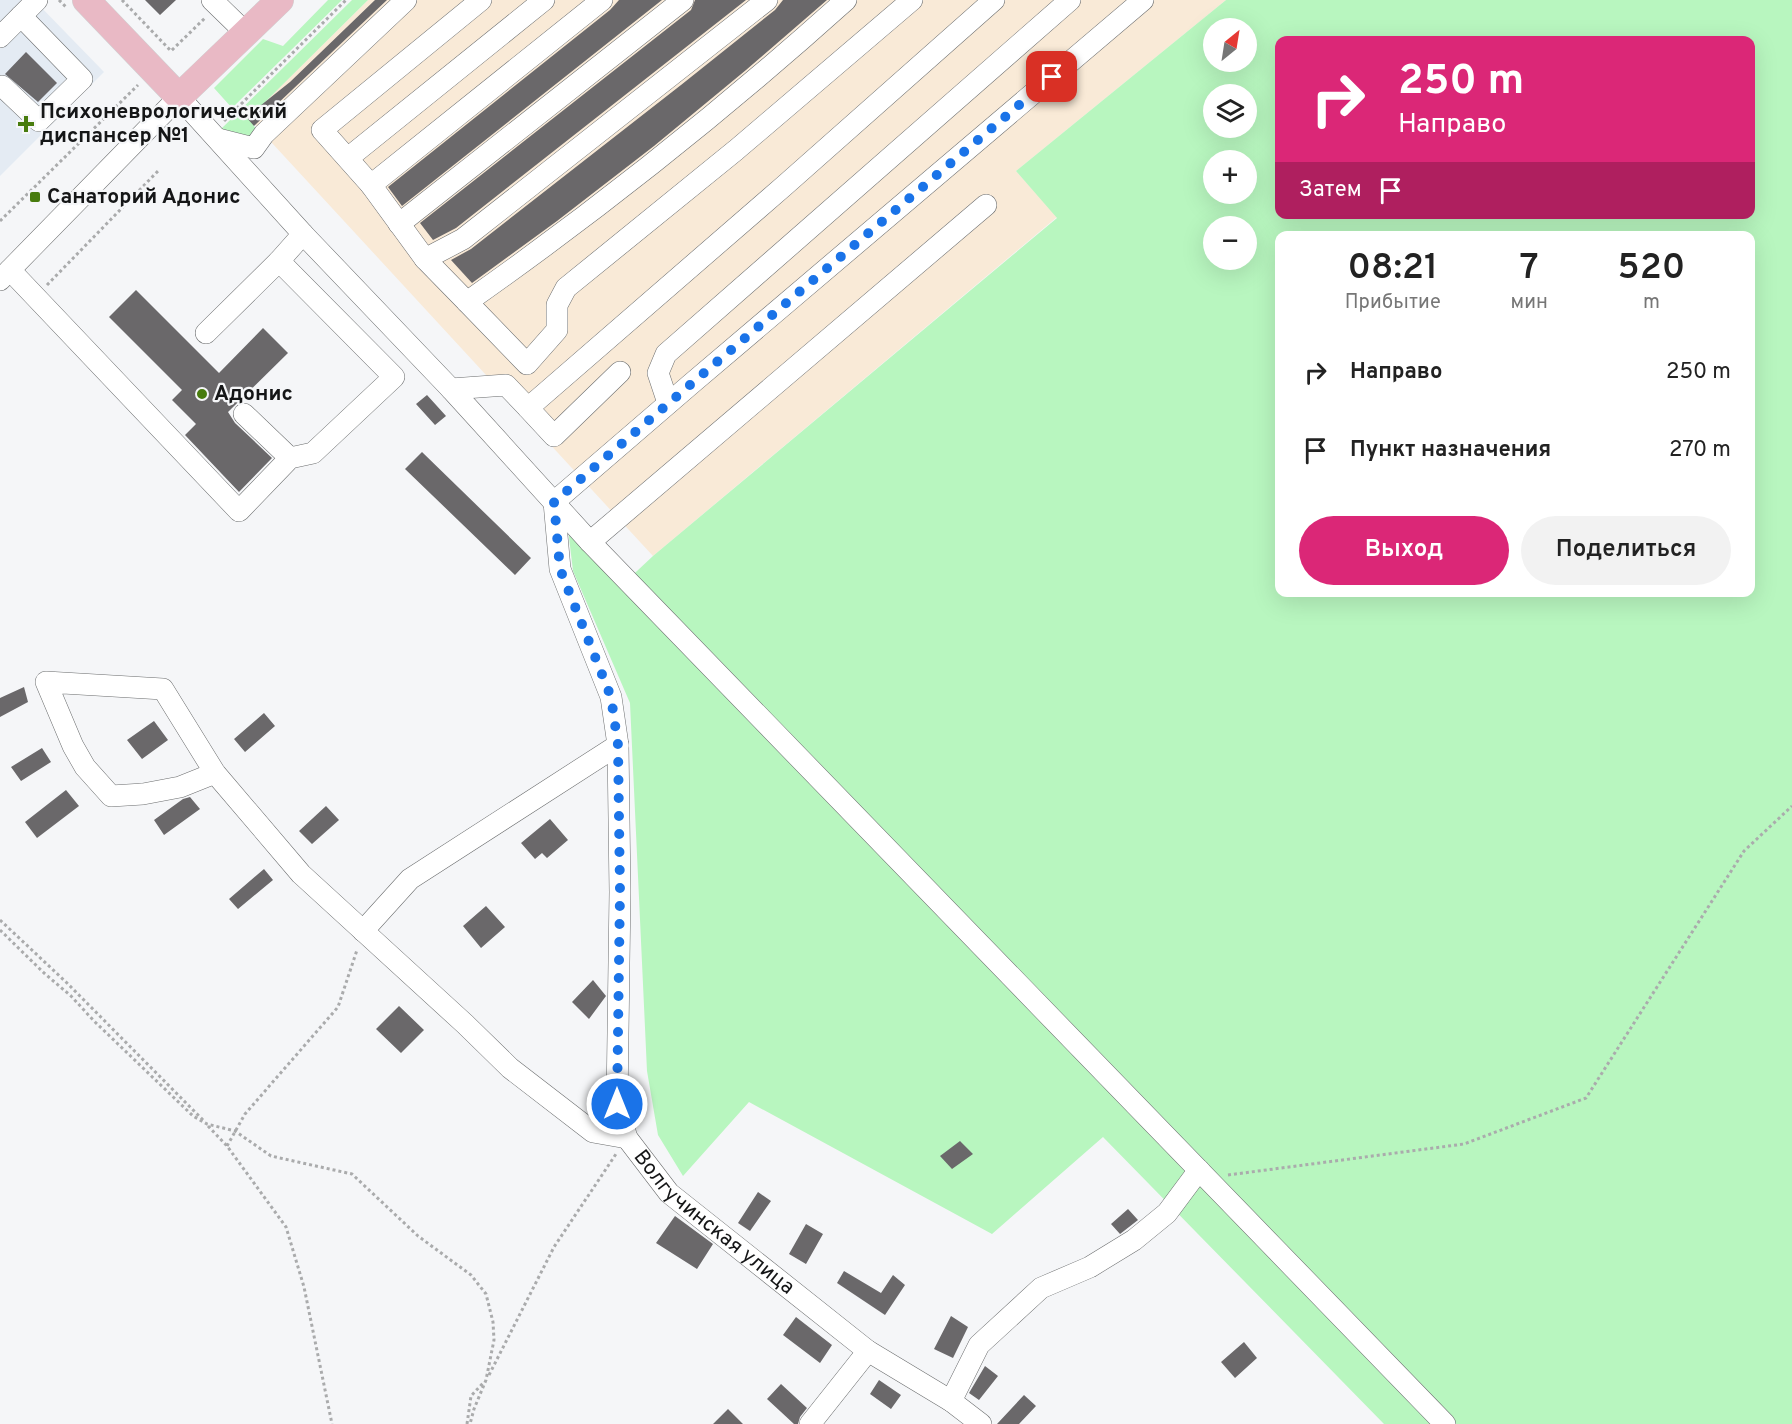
<!DOCTYPE html>
<html lang="ru">
<head>
<meta charset="utf-8">
<style>
  :root { --surface:#fff; --page:#f2f2f2; --text:#222; --muted:#767676; --accent:#db2777 }
  body { margin:0; font-family:Overpass,sans-serif; background:var(--page); color:var(--text); height:100vh; display:flex; flex-direction:column; font-size:22px; white-space:nowrap }
  * { box-sizing:border-box; margin:0 }
  p { font-size:20px; color:var(--muted) }
  .icon { flex:none; width:33px; height:33px; fill:none; stroke:currentColor; stroke-width:2; stroke-linecap:round; stroke-linejoin:round }
  .map { position:relative; flex:1; overflow:hidden }
  .sheet { position:absolute; left:1275px; top:231px; width:480px; height:366px; display:flex; flex-direction:column; background:var(--surface); border-radius:12px; box-shadow:0 6px 24px #0002 }
  .sheet>* { flex:none }
  .hud { position:absolute; left:1275px; top:36px; width:480px; height:183px; border-radius:12px; box-shadow:0 6px 24px #0002; background:#db2777; color:#fff; overflow:hidden }
  .needle { width:39px; rotate:30deg }
  .tools { position:absolute; left:1203px; top:18px; display:grid; gap:12px }
  .tools a { display:grid; place-items:center; width:54px; height:54px; border-radius:50%; background:var(--surface); box-shadow:0 6px 24px #0002; font-size:30px }
  .pin { position:absolute; display:grid; place-items:center; width:51px; height:51px; color:#fff; margin:-26px; border-radius:12px; box-shadow:0 3px 9px #0006 }
  .me { position:absolute; width:66px; margin:-33px; rotate:0deg; stroke-linejoin:round; filter:drop-shadow(0 0 4px #0008) }
  .turn { display:flex; align-items:center; gap:21px; height:126px; padding:0 24px; font-size:27px }
  .turn .icon { width:78px; height:78px; stroke-width:2.5 }
  .turn b { display:block; font-size:42px; line-height:51px }
  .then { display:flex; align-items:center; height:57px; padding:0 24px; background:#0003; gap:12px; font-size:22px }
  .eta { display:flex; justify-content:space-evenly; align-items:center; height:102px; text-align:center }
  .eta b { font-size:36px; font-weight:600; line-height:42px }
  .cta { display:flex; gap:12px; margin-top:auto; padding:12px 24px }
  .cta a { flex:1; height:69px; border-radius:36px; background:var(--accent); color:#fff; font-size:24px; font-weight:600; line-height:69px; text-align:center }
  .cta a+a { background:var(--page); color:var(--text) }
  ul { padding:0; list-style:none }
  li { display:flex; align-items:center; gap:18px; height:78px; padding:0 24px }
  li div { flex:1 }
  li b { display:block; font-size:22px }
  li em { font-style:normal }
  .map>svg:first-child { display:block }
  .industrial { fill:#f9ead7 }
  .built { fill:#e4ebf3 }
  .green { fill:#b8f6bf; fill-rule:evenodd }
  .building { fill:#6a686a }
  .lines { fill:none; stroke-linecap:round; stroke-linejoin:round }
  .minor-casing { stroke:#6b6d6e; stroke-width:22 }
  .major-casing { stroke:#d0d0d1; stroke-width:28 }
  .path { stroke:#aaabac; stroke-width:3; stroke-dasharray:3 3; stroke-linecap:butt }
  .minor { stroke:#fff; stroke-width:21 }
  .major { stroke:#e9b9c5; stroke-width:27 }
  .route { stroke:#1a73e8; stroke-width:10; stroke-dasharray:0 18 }
  .poi-dot { fill:#487c0e; stroke:#f5f6f8; stroke-width:2 }
  .labels { text-anchor:middle; dominant-baseline:central; stroke-width:4.5; stroke-linejoin:round; paint-order:stroke }
  .poi-label { font-size:21px; font-weight:bold; fill:#151617; stroke:#f5f6f8; text-anchor:start }
  .street-label { font-size:21px; fill:#151617; stroke:#f5f6f8 }
</style>
</head>
<body>
<div class="map">
<svg width="1792" height="1424" viewBox="0 0 1792 1424">
  <rect width="100%" height="100%" fill="#f5f6f8"/>
  <path class="industrial" d="M 368,0 L 1226,0 L 1016,171 L 1057,217 L 653,556 L 249,118 Z"/>
  <path class="built" d="M 0,0 L 34,0 L 104,72 L 0,176 Z"/>
  <path class="green" d="M 328,0 L 342,0 L 232,108 L 214,88 L 263,39 L 283,46 Z
    M 352,0 L 368,0 L 249,118 L 259,134 L 251,142 L 221,129 Z
    M 1226,0 L 1792,0 L 1792,1424 L 1384,1424 L 1103,1137 L 992,1234 L 749,1102 L 683,1176 L 658,1135 L 647,1071 L 630,703 L 573,571 L 568,529 L 621,586 L 653,556 L 1057,218 L 1016,171 ZM 1214,28 L 1246,28 L 1246,62 L 1214,62 ZM 1280,40 L 1750,40 L 1750,214 L 1280,214 ZM 1214,94 L 1246,94 L 1246,128 L 1214,128 ZM 1214,160 L 1246,160 L 1246,194 L 1214,194 ZM 1214,226 L 1246,226 L 1246,260 L 1214,260 ZM 1280,236 L 1750,236 L 1750,592 L 1280,592 Z"/>
  <path class="building" d="M 145,0 L 176,0 L 160,15 Z
    M 375,0 L 387,0 L 254,126 L 246,117 L 290,82 Z
    M 619,0 L 662,0 L 402,206 L 388,187 L 610,10 Z
    M 695,0 L 746,0 L 456,228 L 433,240 L 420,223 L 691,10 Z
    M 783,0 L 827,0 L 746,70 L 654,146 L 557,221 L 472,283 L 451,260 L 471,249 L 681,85 L 775,10 Z
    M 26,52 L 57,83 L 38,102 L 5,74 Z
    M 136,290 L 219,373 L 263,328 L 288,353 L 228,412 L 235,423 L 272,458 L 239,492 L 185,435 L 196,424 L 172,400 L 182,390 L 109,317 Z
    M 427,395 L 446,416 L 435,425 L 416,404 Z
    M 422,452 L 531,558 L 515,575 L 405,469 Z
    M 24,687 L 28,702 L 0,717 L 0,698 Z
    M 264,713 L 275,726 L 245,752 L 234,739 Z
    M 154,721 L 168,740 L 142,759 L 127,740 Z
    M 42,748 L 51,762 L 21,781 L 11,767 Z
    M 66,790 L 79,806 L 37,838 L 25,822 Z
    M 190,797 L 200,809 L 164,835 L 154,820 L 183,799 Z
    M 326,806 L 339,820 L 312,844 L 299,831 Z
    M 550,819 L 568,840 L 547,858 L 542,853 L 535,859 L 521,843 Z
    M 264,869 L 273,880 L 238,909 L 229,899 Z
    M 486,906 L 505,927 L 481,948 L 463,926 Z
    M 593,980 L 606,996 L 589,1019 L 572,1002 Z
    M 399,1006 L 424,1030 L 401,1053 L 376,1029 Z
    M 960,1141 L 973,1154 L 952,1169 L 940,1156 Z
    M 758,1192 L 771,1201 L 750,1231 L 738,1223 Z
    M 1128,1209 L 1138,1220 L 1120,1234 L 1111,1224 Z
    M 675,1216 L 713,1244 L 697,1269 L 656,1243 Z
    M 806,1224 L 823,1234 L 806,1264 L 789,1254 Z
    M 844,1271 L 881,1293 L 893,1275 L 905,1285 L 885,1315 L 837,1283 Z
    M 951,1316 L 968,1327 L 953,1358 L 934,1349 Z
    M 796,1317 L 832,1345 L 820,1363 L 783,1335 Z
    M 1244,1342 L 1257,1358 L 1235,1378 L 1221,1362 Z
    M 985,1366 L 998,1376 L 979,1400 L 969,1393 Z
    M 879,1380 L 901,1395 L 891,1409 L 870,1394 Z
    M 781,1384 L 807,1408 L 800,1417 L 798,1424 L 794,1424 L 767,1399 Z
    M 1024,1395 L 1036,1406 L 1019,1424 L 997,1424 Z
    M 728,1409 L 743,1424 L 713,1424 Z"/>
  <g class="lines">
    <defs>
      <g id="minor">
        <path d="M 212,0 L 247,34"/>
        <path d="M 481,0 L 322,130 L 371,185 L 425,259 L 463,239 L 767,0"/>
        <path d="M 846,0 C 726,108 599,209 467,302 L 527,364 L 557,330 L 557,305 L 566,288 L 736,150 L 912,0"/>
        <path d="M 0,37 L 37,0"/>
        <path d="M 2,86 L 39,121 L 82,79 L 21,16"/>
        <path d="M 218,139 L 254,148 L 264,134 L 406,0"/>
        <path d="M 348,158 L 544,0"/>
        <path d="M 371,185 L 602,0"/>
        <path d="M 399,224 L 683,0"/>
        <path d="M 425,259 L 467,302"/>
        <path d="M 279,261 L 303,234"/>
        <path d="M 10,270 L 239,511 L 290,458 L 313,453 L 394,377 L 279,261 L 206,333"/>
        <path d="M 0,280 L 179,97 L 303,234 L 451,389 L 590,542 L 1445,1424"/>
        <path d="M 451,389 L 506,385 L 528,408 L 784,186 L 994,0"/>
        <path d="M 668,403 L 658,373 L 666,354 L 1070,0"/>
        <path d="M 528,408 L 554,436 L 620,372"/>
        <path d="M 244,414 L 290,458"/>
        <path id="s1" d="M 554,502 L 560,569 L 611,697 L 618,745 L 620,892 L 617,1104 L 627,1138 L 669,1193 L 868,1351 L 951,1401 L 981,1424"/>
        <path d="M 554,502 L 691,384 L 1143,0"/>
        <path d="M 590,542 L 986,205"/>
        <path d="M 215,773 L 180,787 L 143,794 L 111,796 L 85,767 L 73,746 L 46,682 L 163,689 L 215,773 L 301,874 L 465,1024 L 510,1068 L 593,1132 L 627,1138"/>
        <path d="M 363,931 L 410,879 L 618,745"/>
        <path d="M 951,1401 L 979,1345 L 1041,1288 L 1090,1267 L 1134,1240 L 1167,1213 L 1199,1170"/>
        <path d="M 810,1424 L 868,1351"/>
      </g>
      <path id="major" d="M 86,0 L 179,97 L 280,0"/>
    </defs>
    <use href="#minor" class="minor-casing"/>
    <use href="#major" class="major-casing"/>
    <path class="path" d="M 59,0 L 66,7
      M 122,0 L 171,51 L 205,18
      M 224,121 L 346,0
      M 0,221 L 138,85
      M 47,285 L 158,171
      M 0,920 L 67,983 L 204,1121
      M 0,930 L 44,973 L 71,996 L 94,1021 L 193,1116 L 207,1124 L 235,1131 L 271,1156 L 352,1174 L 418,1236 L 471,1275 L 486,1294 L 493,1322 L 494,1340 L 486,1380 L 474,1409 L 470,1424
      M 208,1126 L 227,1146 L 286,1227 L 304,1287 L 332,1424
      M 227,1146 L 245,1114 L 338,1007 L 357,950
      M 1228,1175 L 1464,1144 L 1586,1098 L 1744,851 L 1792,806
      M 489,1375 L 554,1247 L 616,1154
      M 467,1424 L 471,1396 L 484,1382"/>
    <use href="#minor" class="minor"/>
    <use href="#major" class="major"/>
  </g>
  <g class="lines">
    <path class="route" d="M 617,1104 L 620,892 L 618,745 L 611,697 L 560,569 L 554,502 L 691,384 L 1052,77"/>
  </g>
  <g class="poi-dot">
    <path d="M23 115h6v6h6v6h-6v6h-6v-6h-6v-6h6z"/>
    <rect x="29" y="191" width="12" height="12" rx="3"/>
    <circle cx="202" cy="394" r="6"/>
  </g>
  <g class="labels">
    <g class="poi-label">
      <text x="40" y="112">Психоневрологический<tspan x="40" dy="24">диспансер №1</tspan></text>
      <text x="47" y="197">Санаторий Адонис</text>
      <text x="214" y="394">Адонис</text>
    </g>
    <g class="street-label">
      <text stroke="none"><textPath href="#s1" startOffset="770">Волгучинская улица</textPath></text>
    </g>
  </g>
</svg>
<div class="tools">
<a><svg class="needle" viewBox="-14 -14 28 28"><path d="M0-13l5 13h-10z" fill="#e53935"/><path d="M0 13l5-13h-10z" fill="#767676"/></svg></a>
<a><svg class="icon" aria-label="layers" viewBox="0 0 24 24"><path d="M12 4l9 5-9 5-9-5zM3 14l9 5 9-5"/></svg></a>
<a>+</a>
<a>−</a>
</div>
<div class="pin" style="left:1052px;top:77px;background:#d93025"><svg class="icon" aria-label="arrive" viewBox="0 0 24 24"><path d="M6 21V4h12l-3 4 3 4H6"/></svg></div>
<svg class="me" style="left:617px;top:1104px" viewBox="-20 -20 40 40"><circle r="17" fill="#1a73e8" stroke="#fff" stroke-width="3"/><path d="M0-11L8 9 0 5-8 9z" fill="#fff"/></svg>
<div class="hud">
<div class="turn"><svg class="icon" aria-label="right" viewBox="0 0 24 24"><path d="M7 20v-9h11M14 6l5 5-5 5"/></svg><div><b>250 m</b>Направо</div></div>
<div class="then">Затем<svg class="icon" aria-label="arrive" viewBox="0 0 24 24"><path d="M6 21V4h12l-3 4 3 4H6"/></svg></div>
</div>
<section class="sheet">
<div class="eta">
<div><b>08:21</b><p>Прибытие</p></div>
<div><b>7</b><p>мин</p></div>
<div><b>520</b><p>m</p></div>
</div>
<ul>
<li><svg class="icon" aria-label="right" viewBox="0 0 24 24"><path d="M7 20v-9h11M14 6l5 5-5 5"/></svg><div><b>Направо</b></div><em>250 m</em></li>
<li><svg class="icon" aria-label="arrive" viewBox="0 0 24 24"><path d="M6 21V4h12l-3 4 3 4H6"/></svg><div><b>Пункт назначения</b></div><em>270 m</em></li>
</ul>
<div class="cta"><a>Выход</a><a>Поделиться</a></div>
</section>
</div>
</body>
</html>
